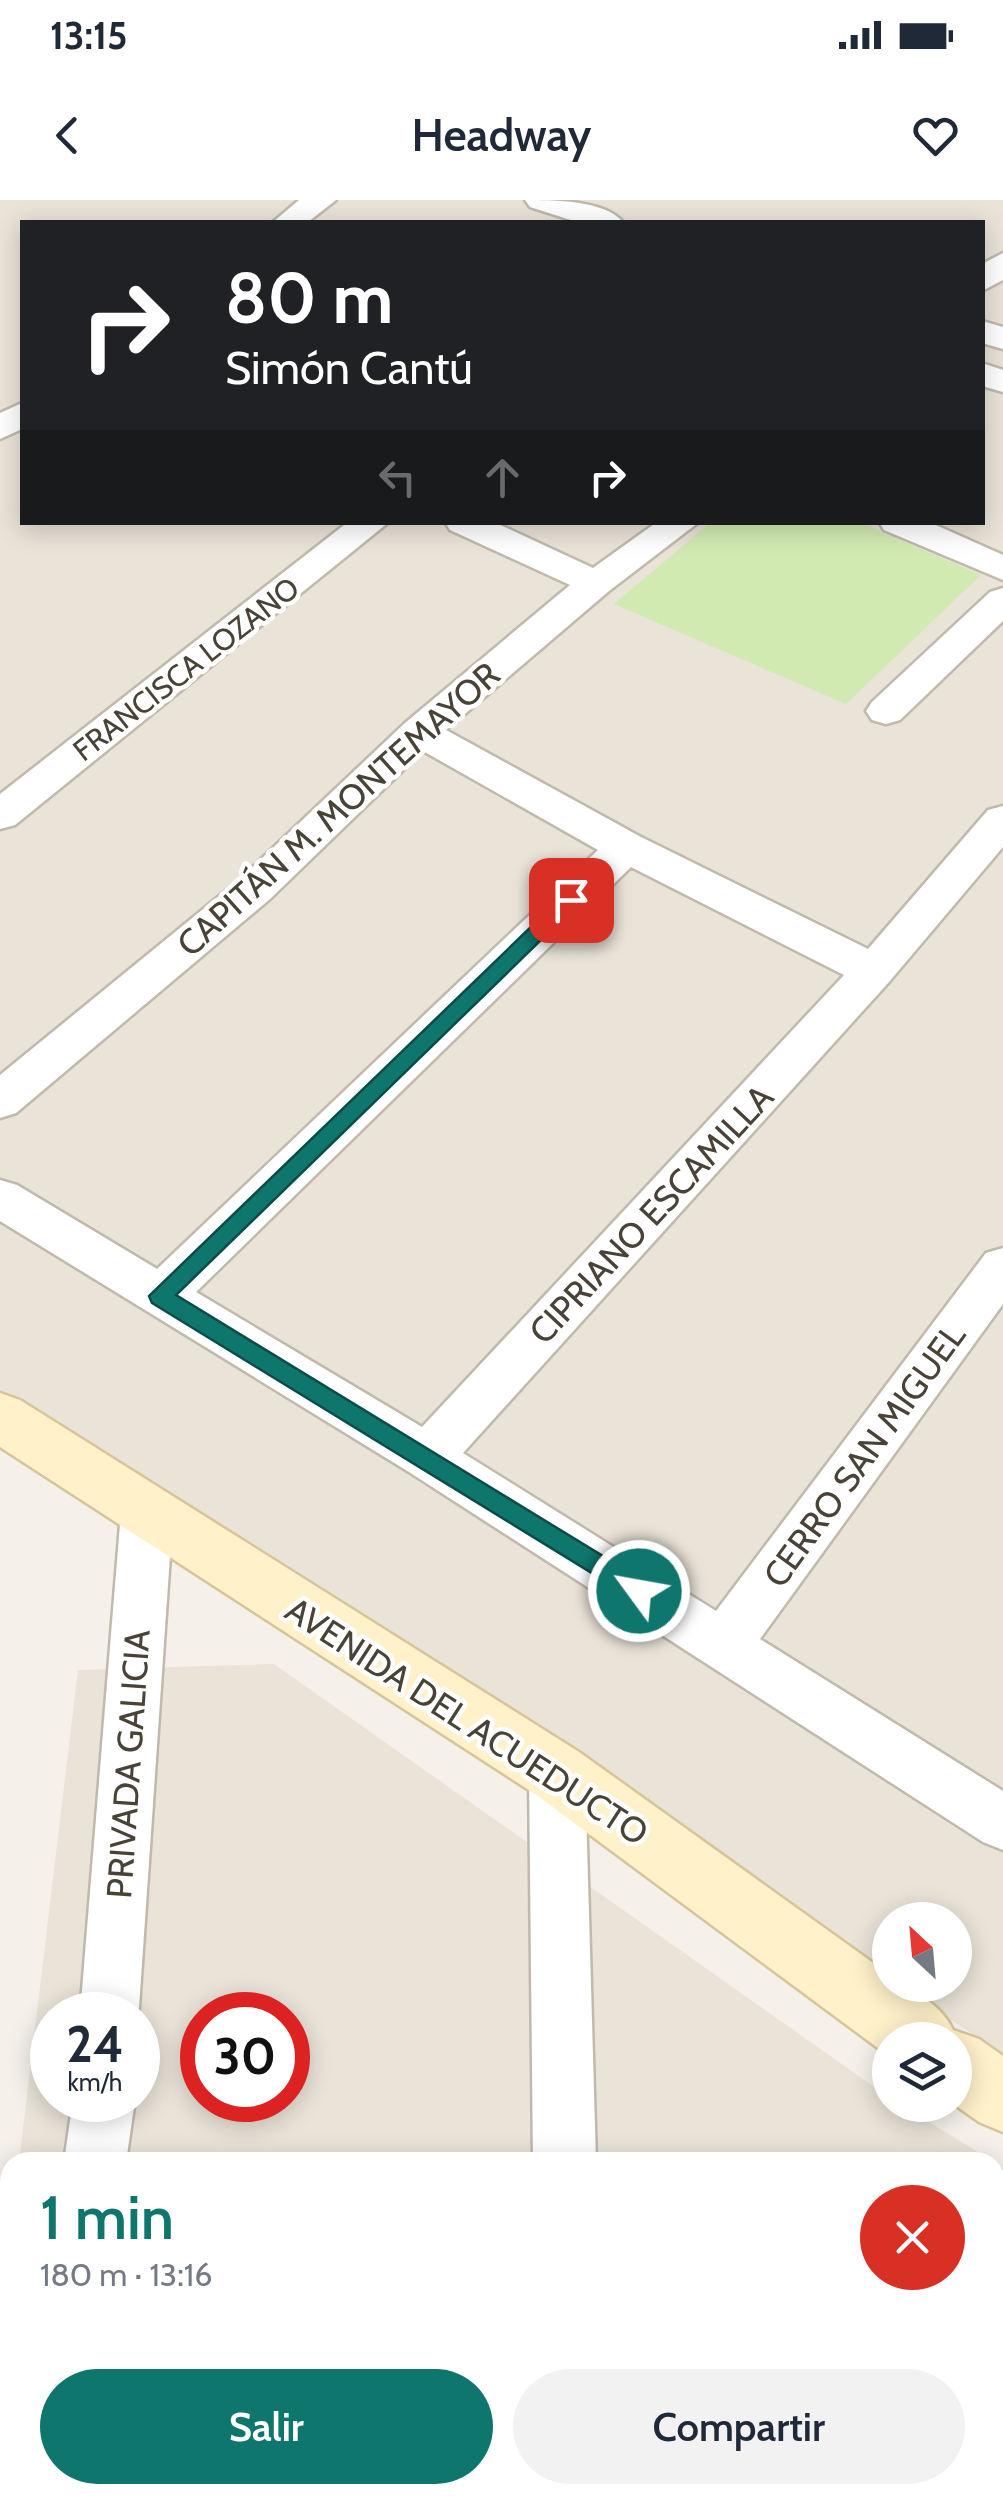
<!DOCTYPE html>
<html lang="es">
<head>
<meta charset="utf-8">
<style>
  :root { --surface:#fff; --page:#f2f2f3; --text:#1f2937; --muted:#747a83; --accent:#0f766e }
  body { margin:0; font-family:Cabin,sans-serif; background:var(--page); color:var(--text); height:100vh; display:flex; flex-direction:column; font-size:38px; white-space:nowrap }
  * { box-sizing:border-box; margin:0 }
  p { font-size:32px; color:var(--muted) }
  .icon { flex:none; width:55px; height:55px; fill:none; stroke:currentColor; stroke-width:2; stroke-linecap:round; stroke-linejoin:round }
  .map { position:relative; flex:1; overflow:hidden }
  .details { position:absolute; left:0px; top:1952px; width:1005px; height:352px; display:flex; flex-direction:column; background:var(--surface); border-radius:30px 30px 0 0; box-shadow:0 5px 25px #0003 }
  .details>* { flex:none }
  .banner { position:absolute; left:20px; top:20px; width:965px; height:305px; border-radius:0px; box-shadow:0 5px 25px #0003; background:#202124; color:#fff; overflow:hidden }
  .needle { width:65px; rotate:334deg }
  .buttons { position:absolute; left:872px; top:1702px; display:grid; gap:20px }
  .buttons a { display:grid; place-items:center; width:100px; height:100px; border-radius:50%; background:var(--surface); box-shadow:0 5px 25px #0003; font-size:50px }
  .speed { position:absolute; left:30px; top:1792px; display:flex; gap:20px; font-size:50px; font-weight:700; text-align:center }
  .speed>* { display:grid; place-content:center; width:130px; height:130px; border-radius:50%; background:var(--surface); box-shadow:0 5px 25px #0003; line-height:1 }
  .speed small { font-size:25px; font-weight:400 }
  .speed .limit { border:15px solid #d22; background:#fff; color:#111 }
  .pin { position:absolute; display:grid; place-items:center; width:85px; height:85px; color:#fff; margin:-42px; border-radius:20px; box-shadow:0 5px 15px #0006 }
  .me { position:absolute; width:110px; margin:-55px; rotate:302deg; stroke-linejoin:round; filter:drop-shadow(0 0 8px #0008) }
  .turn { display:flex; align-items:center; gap:35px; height:210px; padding:0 40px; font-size:45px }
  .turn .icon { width:130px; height:130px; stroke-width:2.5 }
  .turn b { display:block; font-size:70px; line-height:85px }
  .lanes { display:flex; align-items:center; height:95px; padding:0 40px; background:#0003; justify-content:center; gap:50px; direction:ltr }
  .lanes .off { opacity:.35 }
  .round { display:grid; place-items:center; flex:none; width:105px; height:105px; border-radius:52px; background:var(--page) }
  .summary { display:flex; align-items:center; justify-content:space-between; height:170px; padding:0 40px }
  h1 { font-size:60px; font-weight:600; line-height:75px; color:var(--accent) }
  .action { display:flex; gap:20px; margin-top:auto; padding:20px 40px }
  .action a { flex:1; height:115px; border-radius:60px; background:var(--accent); color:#fff; font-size:40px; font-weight:600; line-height:115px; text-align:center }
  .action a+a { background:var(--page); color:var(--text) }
  .status { display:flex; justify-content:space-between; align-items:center; height:70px; padding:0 50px; background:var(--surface); direction:ltr }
  .status svg { height:28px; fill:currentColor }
  header { display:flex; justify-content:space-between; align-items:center; height:130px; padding:0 40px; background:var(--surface); font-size:45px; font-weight:600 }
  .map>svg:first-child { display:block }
  .residential { fill:#e9e3d8; fill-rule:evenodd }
  .green { fill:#d1eab2 }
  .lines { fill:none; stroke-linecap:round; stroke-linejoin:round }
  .street-casing { stroke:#c1b9ac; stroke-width:5 }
  .secondary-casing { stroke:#d6c599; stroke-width:5 }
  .street { fill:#fff; fill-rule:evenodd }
  .secondary { fill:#fff1ca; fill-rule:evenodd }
  .route { fill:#0f766e; stroke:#0a4d48; stroke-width:2.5 }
  .labels { text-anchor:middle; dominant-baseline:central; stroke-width:9; stroke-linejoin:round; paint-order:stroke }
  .far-street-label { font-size:30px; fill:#494237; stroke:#fff }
  .street-label { font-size:35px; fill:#494237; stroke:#fff }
</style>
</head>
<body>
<div class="status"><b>13:15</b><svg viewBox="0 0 49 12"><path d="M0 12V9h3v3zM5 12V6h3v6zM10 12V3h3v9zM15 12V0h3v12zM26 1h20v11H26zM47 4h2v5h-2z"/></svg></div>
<header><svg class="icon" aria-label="back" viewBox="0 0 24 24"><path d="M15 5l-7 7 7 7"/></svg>Headway<svg class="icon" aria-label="heart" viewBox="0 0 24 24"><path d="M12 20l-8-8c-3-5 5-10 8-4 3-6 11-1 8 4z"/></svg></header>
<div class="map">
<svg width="1003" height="2303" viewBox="0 0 1003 2303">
  <rect width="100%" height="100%" fill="#f5f1ea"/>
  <path class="residential" d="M 0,0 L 1003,0 L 1003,1854 L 898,1785 L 955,1785 L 955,1720 L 890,1720 L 890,1779 L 0,1194 ZM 22,22 L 982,22 L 982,322 L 22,322 Z
    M 274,1464 L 890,1898 L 890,1905 L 901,1905 L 994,1962 L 19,1962 L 78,1470 ZM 52,1815 L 138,1815 L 138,1900 L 52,1900 ZM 202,1815 L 288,1815 L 288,1900 L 202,1900 Z
    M 995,1963 L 1003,1968 L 1003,2303 L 0,2303 L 0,2117 L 10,2034 L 10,2295 L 995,2295 Z"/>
  <path class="green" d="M 711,322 L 861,323 L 981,375 L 846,504 L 614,404 Z"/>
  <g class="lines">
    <defs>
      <path id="street" d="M 299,0 L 336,0 L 308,22 L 273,22 Z
        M 525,0 C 552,0 605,0 623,22 L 577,22 L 530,7 Z
        M 1003,53 L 1003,80 L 982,91 L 982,64 Z
        M 982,121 L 1003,127 L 1003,149 L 982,143 Z
        M 982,163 L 1003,170 L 1003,192 L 982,186 Z
        M 22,203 L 22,229 L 0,239 L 0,213 Z
        M 348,322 L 389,322 L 15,625 L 0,629 L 0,594 Z
        M 445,322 L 494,322 L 593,368 L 657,322 L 699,322 L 609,391 L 446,530 L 641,637 L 868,749 L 988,610 L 1003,606 L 1003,647 L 889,782 L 463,1253 L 716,1411 L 986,1053 L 1003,1048 L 1003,1104 L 760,1439 L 1003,1591 L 1003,1650 L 983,1642 L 409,1272 L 0,1021 L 0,980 L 17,985 L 157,1069 L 598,650 L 423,551 L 270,699 L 16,913 L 0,918 L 0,875 L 240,679 L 405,523 L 570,385 L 450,330 ZM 631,667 L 844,775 L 422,1227 L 196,1092 Z
        M 879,322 L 929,322 L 1003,355 L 1003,380 L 884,330 Z
        M 1003,388 L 1003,421 L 900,520 L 886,524 L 872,520 L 866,511 L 872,502 L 990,392 Z
        M 147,1289 L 166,1296 L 173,1312 L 138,1822 L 138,1815 L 80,1815 L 121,1312 L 128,1296 Z
        M 557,1546 L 577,1554 L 585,1573 L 596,1962 L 533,1962 L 529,1573 L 537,1554 Z
        M 73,1900 L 135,1900 L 126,1962 L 64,1962 Z
        M 10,2265 L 10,2295 L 55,2295 L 52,2303 L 0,2303 L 0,2269 Z
        M 510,2295 L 578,2295 L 577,2303 L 509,2303 Z"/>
      <path id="secondary" d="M 0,1193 L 20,1200 L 579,1552 L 890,1775 L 890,1785 C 913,1785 944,1809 953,1830 L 979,1839 L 1003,1856 L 1003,1932 L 979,1922 L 955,1905 L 955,1840 L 890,1840 L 890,1857 L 535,1594 L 0,1247 Z"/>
    </defs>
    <use href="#street" class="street-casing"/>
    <use href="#secondary" class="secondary-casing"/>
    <use href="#street" class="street"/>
    <use href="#secondary" class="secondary"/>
  </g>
  <path class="route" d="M 571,693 L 578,695 L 578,704 L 176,1095 L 647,1383 L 651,1391 L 647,1399 L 639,1402 L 152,1103 L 149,1096 L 564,695 Z"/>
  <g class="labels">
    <g class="far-street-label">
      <text transform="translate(186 469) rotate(-38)">FRANCISCA LOZANO</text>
    </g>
    <g class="street-label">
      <text transform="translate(338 609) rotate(-42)">CAPITÁN M. MONTEMAYOR</text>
      <text transform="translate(651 1014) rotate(-47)">CIPRIANO ESCAMILLA</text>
      <text transform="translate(864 1255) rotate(-54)">CERRO SAN MIGUEL</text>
      <text transform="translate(467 1521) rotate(33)">AVENIDA DEL ACUEDUCTO</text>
      <text transform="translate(128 1564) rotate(-86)">PRIVADA GALICIA</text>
    </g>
  </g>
</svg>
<div class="buttons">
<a><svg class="needle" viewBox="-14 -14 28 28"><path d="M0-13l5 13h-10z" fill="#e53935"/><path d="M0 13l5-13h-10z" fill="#747a83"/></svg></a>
<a><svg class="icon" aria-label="layers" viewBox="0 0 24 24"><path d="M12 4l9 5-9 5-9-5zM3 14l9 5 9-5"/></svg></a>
</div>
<div class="speed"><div>24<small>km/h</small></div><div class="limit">30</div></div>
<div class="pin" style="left:571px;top:700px;background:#d93025"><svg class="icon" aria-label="arrive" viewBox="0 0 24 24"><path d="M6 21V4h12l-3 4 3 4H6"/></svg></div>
<svg class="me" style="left:639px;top:1391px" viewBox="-20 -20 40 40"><circle r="17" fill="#0f766e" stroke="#fff" stroke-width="3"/><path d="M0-11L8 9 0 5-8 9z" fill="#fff"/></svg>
<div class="banner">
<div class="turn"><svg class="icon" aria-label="right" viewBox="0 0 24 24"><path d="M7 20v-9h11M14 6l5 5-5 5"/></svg><div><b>80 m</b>Simón Cantú</div></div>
<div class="lanes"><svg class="icon off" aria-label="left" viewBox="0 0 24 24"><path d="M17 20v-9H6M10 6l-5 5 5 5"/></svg><svg class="icon off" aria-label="ahead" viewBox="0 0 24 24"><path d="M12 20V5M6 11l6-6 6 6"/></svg><svg class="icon" aria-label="right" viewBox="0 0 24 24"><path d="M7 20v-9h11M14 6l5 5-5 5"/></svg></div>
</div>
<section class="details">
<div class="summary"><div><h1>1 min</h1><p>180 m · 13:16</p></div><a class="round" style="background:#d93025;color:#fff"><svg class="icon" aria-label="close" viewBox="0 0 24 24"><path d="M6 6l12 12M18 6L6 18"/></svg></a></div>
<div class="action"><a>Salir</a><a>Compartir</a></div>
</section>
</div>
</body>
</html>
